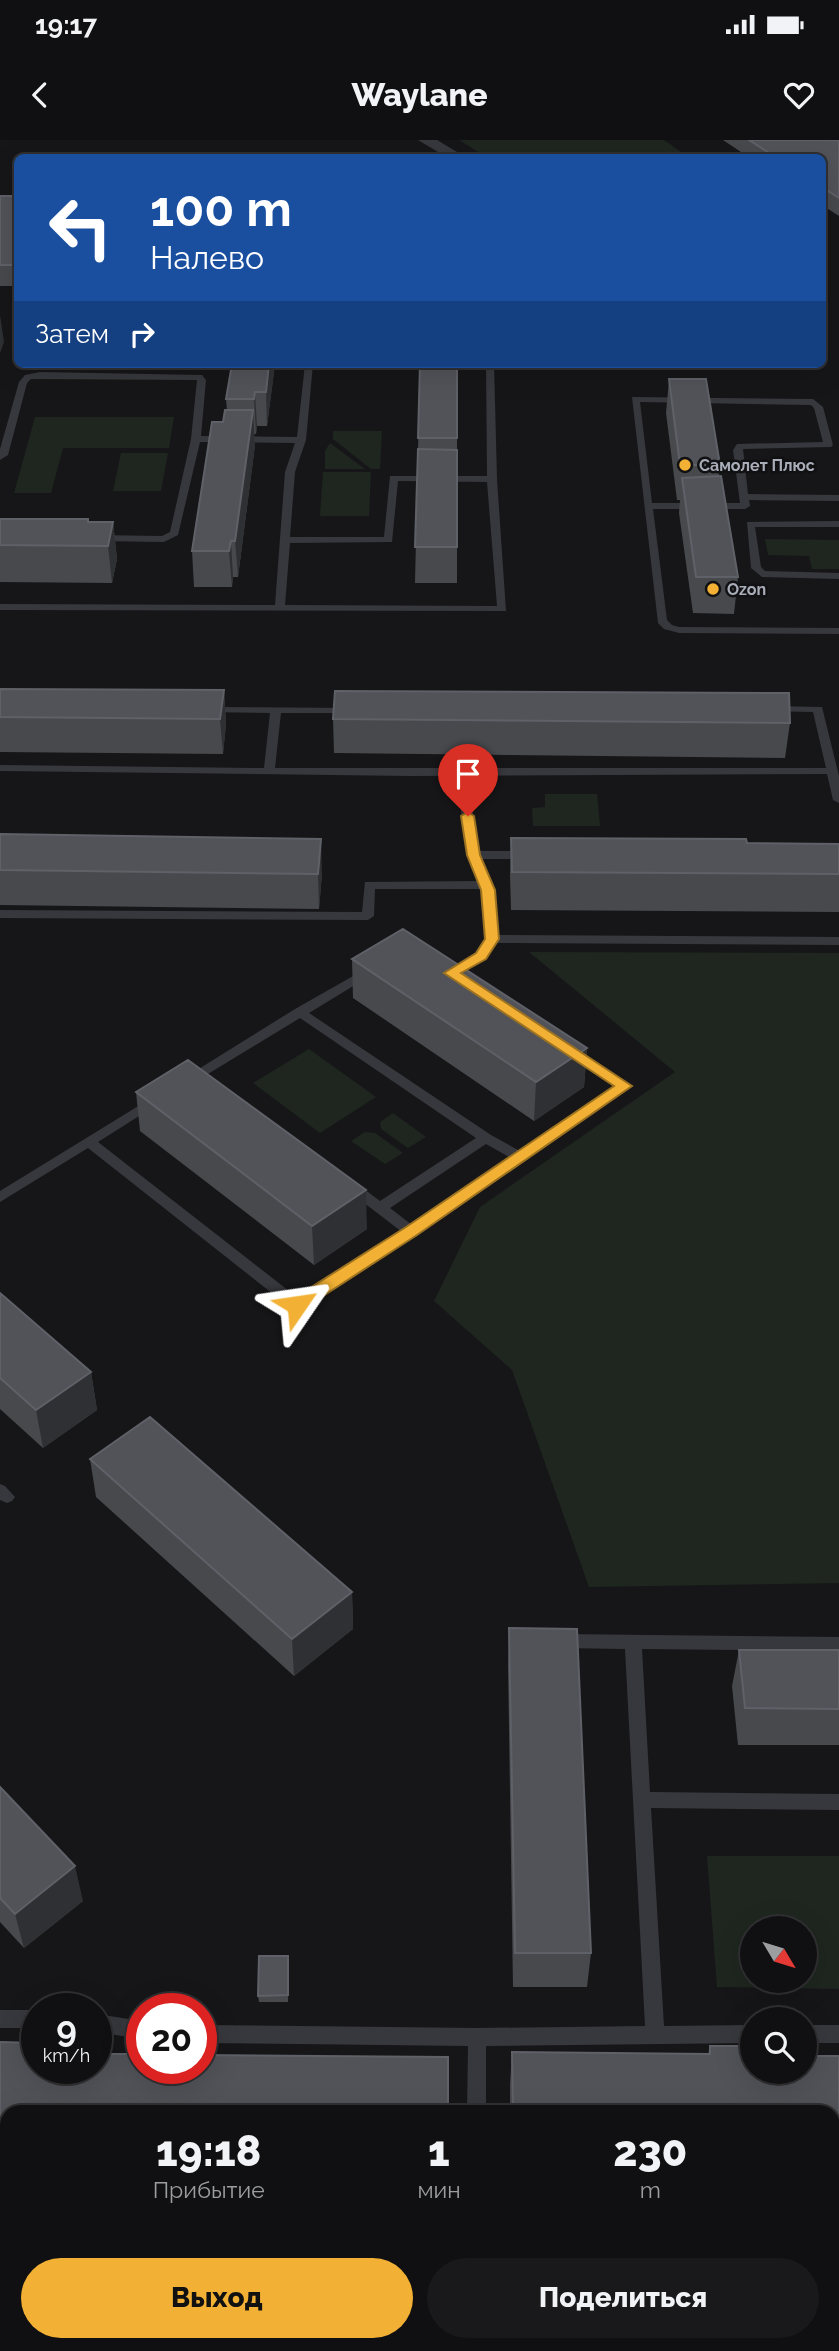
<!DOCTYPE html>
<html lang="ru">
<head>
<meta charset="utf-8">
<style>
  :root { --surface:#101012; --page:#19191b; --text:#f1f3f6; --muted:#9c9d9f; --line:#303032; --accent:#f2b134 }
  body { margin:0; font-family:Raleway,sans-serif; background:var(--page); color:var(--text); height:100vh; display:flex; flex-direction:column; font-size:26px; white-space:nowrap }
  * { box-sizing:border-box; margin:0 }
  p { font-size:23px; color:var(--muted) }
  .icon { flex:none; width:38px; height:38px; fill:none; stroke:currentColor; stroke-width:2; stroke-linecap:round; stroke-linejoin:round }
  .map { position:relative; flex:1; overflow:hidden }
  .details { position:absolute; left:0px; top:1965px; width:840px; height:247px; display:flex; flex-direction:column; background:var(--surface); border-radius:21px 21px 0 0; box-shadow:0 7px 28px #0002,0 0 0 2px var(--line) }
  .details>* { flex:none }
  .top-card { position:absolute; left:14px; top:14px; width:812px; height:214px; border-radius:10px; box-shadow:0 7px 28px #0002,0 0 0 2px var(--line); background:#1a4fa0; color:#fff; overflow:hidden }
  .needle { width:46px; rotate:128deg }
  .buttons { position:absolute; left:740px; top:1776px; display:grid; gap:14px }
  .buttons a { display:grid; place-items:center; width:77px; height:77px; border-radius:50%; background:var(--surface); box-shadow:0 7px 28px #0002,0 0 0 2px var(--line); font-size:35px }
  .speed { position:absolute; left:21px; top:1853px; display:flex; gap:14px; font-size:35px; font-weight:700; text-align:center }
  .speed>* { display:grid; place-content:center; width:91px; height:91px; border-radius:50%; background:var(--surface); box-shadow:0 7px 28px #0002,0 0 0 2px var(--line); line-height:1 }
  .speed small { font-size:18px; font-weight:400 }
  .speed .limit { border:10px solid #d22; background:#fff; color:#111 }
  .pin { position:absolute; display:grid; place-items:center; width:60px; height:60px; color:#fff; margin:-72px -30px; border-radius:50% 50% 50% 0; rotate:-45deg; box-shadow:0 0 7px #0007 }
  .pin .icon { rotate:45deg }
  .me { position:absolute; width:77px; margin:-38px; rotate:58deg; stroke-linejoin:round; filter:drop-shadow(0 0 5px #0008) }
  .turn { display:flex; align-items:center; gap:24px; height:147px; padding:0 21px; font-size:32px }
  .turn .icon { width:91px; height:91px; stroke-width:2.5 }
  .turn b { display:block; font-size:49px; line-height:60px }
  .then { display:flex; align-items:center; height:66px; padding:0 21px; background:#0003; gap:14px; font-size:26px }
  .eta { display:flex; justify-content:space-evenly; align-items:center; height:119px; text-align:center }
  .eta b { font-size:42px; font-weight:800; line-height:49px }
  .primary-button { display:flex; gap:14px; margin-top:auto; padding:14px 21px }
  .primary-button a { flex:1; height:80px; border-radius:42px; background:var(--accent); color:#111; font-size:28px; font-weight:800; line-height:80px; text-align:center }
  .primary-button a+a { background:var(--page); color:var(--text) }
  .status { display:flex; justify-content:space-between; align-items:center; height:49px; padding:0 35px; background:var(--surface); direction:ltr }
  .status svg { height:19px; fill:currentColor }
  header { display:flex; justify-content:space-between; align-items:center; height:91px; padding:0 21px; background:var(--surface); font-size:32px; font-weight:800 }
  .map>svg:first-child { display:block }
  .green { fill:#1e261f; fill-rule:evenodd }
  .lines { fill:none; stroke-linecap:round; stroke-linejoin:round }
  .lane { fill:#37383d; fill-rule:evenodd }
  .street { fill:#37383d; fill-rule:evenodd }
  .secondary { fill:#45474d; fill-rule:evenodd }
  .wall { fill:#47494d }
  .shaded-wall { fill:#2f3033 }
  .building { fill:#525359; stroke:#5f6168; stroke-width:2 }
  .route { fill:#f2b134; stroke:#9d7322; stroke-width:2 }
  .poi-dot { fill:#f2b134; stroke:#111113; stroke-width:2.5 }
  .labels { text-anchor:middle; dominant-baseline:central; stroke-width:5; stroke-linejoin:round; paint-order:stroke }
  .far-poi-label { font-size:16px; font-weight:bold; fill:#a8adb8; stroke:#111113; text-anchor:start }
</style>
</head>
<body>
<div class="status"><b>19:17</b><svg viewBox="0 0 49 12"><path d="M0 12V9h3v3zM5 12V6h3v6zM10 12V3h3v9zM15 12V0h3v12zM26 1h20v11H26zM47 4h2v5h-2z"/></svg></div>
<header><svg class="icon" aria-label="back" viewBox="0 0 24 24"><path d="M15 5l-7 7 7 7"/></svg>Waylane<svg class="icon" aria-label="heart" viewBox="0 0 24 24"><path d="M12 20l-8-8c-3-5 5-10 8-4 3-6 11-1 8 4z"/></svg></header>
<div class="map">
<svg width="839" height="2211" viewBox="0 0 839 2211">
  <rect width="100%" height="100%" fill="#161618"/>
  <path class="green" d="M 459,0 L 664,0 L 688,17 L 486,17 Z
    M 35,277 L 174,277 L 169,308 L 63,308 L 51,353 L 14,353 Z
    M 333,291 L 382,291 L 380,329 L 371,329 L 333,299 Z
    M 330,303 L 365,329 L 325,329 L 325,311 Z
    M 121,313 L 168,313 L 161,351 L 113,351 Z
    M 323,332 L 371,332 L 369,376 L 320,376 Z
    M 765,399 L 839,400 L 839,429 L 812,429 L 809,416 L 768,415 Z
    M 545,654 L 597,654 L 600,686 L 533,686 L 532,668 L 545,667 Z
    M 529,812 L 839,813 L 839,1443 L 589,1447 L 512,1230 L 434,1161 L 480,1067 L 675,932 Z
    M 309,909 L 376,957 L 320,993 L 253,943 Z
    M 393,973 L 426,997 L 408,1008 L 381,989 L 380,982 Z
    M 365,992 L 375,993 L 403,1013 L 385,1024 L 351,1001 Z
    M 707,1716 L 839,1716 L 839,1849 L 717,1847 ZM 752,1788 L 805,1788 L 805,1841 L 752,1841 Z"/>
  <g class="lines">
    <path class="lane" d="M 305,224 L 313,224 L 306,300 L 295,332 L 290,397 L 384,397 L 390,336 L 487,336 L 486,224 L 494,224 L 497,339 L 506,471 L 0,470 L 0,464 L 275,465 L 285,332 L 295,303 L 200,302 L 178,395 L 164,402 L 96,401 L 91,398 L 96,395 L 162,396 L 170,392 L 191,299 L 197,240 L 31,239 L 27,243 L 8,315 L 0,320 L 0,309 L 19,242 L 25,235 L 40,232 L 202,235 L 206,240 L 201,296 L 297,297 ZM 398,341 L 487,342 L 497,466 L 285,465 L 290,403 L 392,402 Z
      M 632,257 L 813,259 L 823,267 L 833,305 L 831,307 L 743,309 L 748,354 L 839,355 L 839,361 L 749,360 L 750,366 L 745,369 L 653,369 L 667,480 L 672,485 L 679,487 L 839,488 L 839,494 L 679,493 L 664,489 L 658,483 ZM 640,262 L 811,265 L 814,268 L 823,302 L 737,304 L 733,310 L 740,363 L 652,363 Z
      M 839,381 L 839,387 L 755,387 L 761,427 L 765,431 L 839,433 L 839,439 L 762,437 L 751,428 L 747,382 Z
      M 771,566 L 822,567 L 839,636 L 839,663 L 833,660 L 827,634 L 411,636 L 0,631 L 0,625 L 264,628 L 270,573 L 204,572 L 203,570 L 208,567 L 356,568 L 356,572 L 352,573 L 281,573 L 275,628 L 826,628 L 813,572 L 767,571 L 766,569 Z
      M 465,654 L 471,657 L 478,711 L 530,711 L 536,715 L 530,719 L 480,719 L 494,750 L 498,795 L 839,797 L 839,805 L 496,803 L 485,819 L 455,836 L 447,836 L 445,833 L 447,830 L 477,813 L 486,799 L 481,749 L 375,749 L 374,776 L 368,780 L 0,778 L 0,770 L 362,772 L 365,742 L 478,741 L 467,715 L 459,657 Z
      M 369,827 L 375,831 L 373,834 L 309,873 L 491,995 L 520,1011 L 616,946 L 566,914 L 565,911 L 566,908 L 576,908 L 632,946 L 417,1096 L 297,1170 L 292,1169 L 88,1008 L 0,1062 L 0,1051 L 153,957 L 158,958 L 160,961 L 158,964 L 98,1002 L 298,1158 L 402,1092 L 346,1049 L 344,1046 L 346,1043 L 356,1043 L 380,1061 L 476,998 L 300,878 L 193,943 L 188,944 L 181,940 L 295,869 ZM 486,1004 L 511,1018 L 412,1085 L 390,1068 Z
      M 0,1344 L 5,1346 L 15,1357 L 12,1361 L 7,1363 L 0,1360 Z
      M 560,1494 L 839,1497 L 839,1511 L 642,1509 L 650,1652 L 839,1654 L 839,1670 L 651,1668 L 664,1886 L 752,1885 L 752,1903 L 486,1906 L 486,1972 L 467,1972 L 468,1906 L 201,1903 L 201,1885 L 477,1888 L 645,1886 L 625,1509 L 560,1508 L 554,1506 L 552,1501 L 554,1496 Z
      M 0,1870 L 37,1870 L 37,1888 L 0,1888 Z
      M 96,1874 L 142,1881 L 142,1899 L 96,1892 Z
      M 805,1885 L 839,1885 L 839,1903 L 805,1903 Z
      M 0,2084 L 7,2084 L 7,2104 L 0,2104 Z
      M 833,2092 L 839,2092 L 839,2112 L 833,2112 Z
      M 468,2205 L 488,2205 L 488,2211 L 468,2211 Z"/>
    <path class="street" d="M 418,0 L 437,0 L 467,18 L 448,18 Z"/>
    <path class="secondary" d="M 0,2178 L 7,2178 L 7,2205 L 467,2205 L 469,2211 L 0,2211 Z"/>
  </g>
  <path class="wall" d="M 723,0 L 839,0 L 839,76 L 822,65 L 822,18 L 750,18 Z
    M 0,56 L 18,56 L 18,146 L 0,146 Z
    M 275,224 L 267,286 L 257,286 L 256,294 L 254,294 L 255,305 L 238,437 L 233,437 L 232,447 L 194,447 L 192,411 L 223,282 L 227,270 L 226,259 Z
    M 420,224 L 457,224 L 457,443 L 415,443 Z
    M 669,239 L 720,325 L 719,336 L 738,437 L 734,474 L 693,473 L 679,373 L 680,360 L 677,360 L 666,273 Z
    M 0,379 L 88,379 L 89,382 L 113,382 L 117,419 L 112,443 L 0,442 Z
    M 0,549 L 224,550 L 226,584 L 223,614 L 0,612 Z
    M 333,579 L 790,583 L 785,618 L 334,613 Z
    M 0,694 L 322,733 L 319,769 L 0,765 Z
    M 511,698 L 747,703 L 839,704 L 839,772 L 511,770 L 510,736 Z
    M 352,819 L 587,908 L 584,947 L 534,981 L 353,858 Z
    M 136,952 L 367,1089 L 314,1125 L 140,991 Z
    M 0,1153 L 91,1232 L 97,1270 L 43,1308 L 0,1269 Z
    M 90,1319 L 352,1452 L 353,1489 L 294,1536 L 96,1357 Z
    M 509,1488 L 591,1813 L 587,1847 L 513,1847 L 508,1525 Z
    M 739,1510 L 839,1510 L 839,1605 L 738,1605 L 732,1546 Z
    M 0,1647 L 83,1761 L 24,1808 L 0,1782 Z
    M 289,1822 L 288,1862 L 259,1862 L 258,1856 Z
    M 0,1902 L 7,1972 L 7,2020 L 0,2020 Z
    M 710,1906 L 808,1916 L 839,1916 L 839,2026 L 833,2026 L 833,1972 L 510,1972 L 510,1945 L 512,1912 L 708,1914 Z"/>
  <path class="shaded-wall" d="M 0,175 L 4,202 L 0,213 Z
    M 269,224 L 275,224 L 267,286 L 266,252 Z
    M 255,252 L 257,286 L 256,294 L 254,259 Z
    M 253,270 L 255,305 L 238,437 L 235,401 Z
    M 113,382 L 117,419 L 112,443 L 108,406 Z
    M 231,401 L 233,437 L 232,447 L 229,411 Z
    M 224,550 L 226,584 L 223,614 L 220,579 Z
    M 321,699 L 322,733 L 319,769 L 318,734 Z
    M 587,908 L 584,947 L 534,981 L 536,942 Z
    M 366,1050 L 367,1089 L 314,1125 L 312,1086 Z
    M 91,1232 L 97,1270 L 43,1308 L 36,1270 Z
    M 352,1452 L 353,1489 L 294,1536 L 292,1499 Z
    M 75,1726 L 83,1761 L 24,1808 L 15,1774 Z"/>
  <path class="building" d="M 749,0 L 839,0 L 839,58 L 822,47 L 822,18 L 777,18 Z
    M 0,56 L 18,56 L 18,125 L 0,125 Z
    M 232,224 L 269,224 L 266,252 L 255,252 L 254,259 L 226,259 Z
    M 420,224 L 457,224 L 457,298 L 418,298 Z
    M 669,239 L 706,239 L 720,325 L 680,325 Z
    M 225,270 L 253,270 L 235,401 L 231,401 L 229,411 L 192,411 L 212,282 L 223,282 Z
    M 418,309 L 457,310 L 457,407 L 415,407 Z
    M 721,336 L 738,437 L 696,437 L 682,338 Z
    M 0,379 L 88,379 L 88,382 L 113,382 L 108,406 L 0,405 Z
    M 0,549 L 224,550 L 220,579 L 0,577 Z
    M 335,551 L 789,553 L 790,583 L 333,579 Z
    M 0,694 L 321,699 L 318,734 L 0,730 Z
    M 511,698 L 746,699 L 747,703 L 839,704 L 839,734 L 512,732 Z
    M 403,789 L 587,908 L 536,942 L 352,819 Z
    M 188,920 L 366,1050 L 312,1086 L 136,952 Z
    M 0,1153 L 91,1232 L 36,1270 L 0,1238 Z
    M 150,1277 L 352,1452 L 292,1499 L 90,1319 Z
    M 509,1488 L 577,1489 L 591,1813 L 515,1813 Z
    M 739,1510 L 839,1510 L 839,1569 L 745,1568 Z
    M 0,1647 L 75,1726 L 15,1774 L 0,1758 Z
    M 259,1816 L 288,1816 L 288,1855 L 258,1856 Z
    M 0,1902 L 37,1903 L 37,1928 L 96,1928 L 96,1903 L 104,1903 L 103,1914 L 142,1914 L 142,1928 L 201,1928 L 201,1915 L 448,1917 L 448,1972 L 7,1972 L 7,1988 L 0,1988 Z
    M 710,1906 L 752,1906 L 752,1932 L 805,1932 L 805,1906 L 806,1906 L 808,1916 L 839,1916 L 839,1994 L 833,1994 L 833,1972 L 513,1972 L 512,1912 L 710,1914 Z"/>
  <path class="route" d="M 468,672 L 474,676 L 480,715 L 495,750 L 499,799 L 486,819 L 461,833 L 632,946 L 417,1095 L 303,1169 L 291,1169 L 289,1165 L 291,1160 L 406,1087 L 614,946 L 444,833 L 476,813 L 485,799 L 481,750 L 467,715 L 461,676 Z"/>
  <g class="poi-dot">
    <circle cx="685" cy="325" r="7"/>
    <circle cx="713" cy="449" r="7"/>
  </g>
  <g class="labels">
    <g class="far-poi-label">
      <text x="699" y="325">Самолет Плюс</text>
      <text x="727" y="449">Ozon</text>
    </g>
  </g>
</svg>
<div class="buttons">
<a><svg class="needle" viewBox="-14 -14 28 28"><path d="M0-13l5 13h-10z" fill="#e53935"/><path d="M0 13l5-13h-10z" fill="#9c9d9f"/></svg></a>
<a><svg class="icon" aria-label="search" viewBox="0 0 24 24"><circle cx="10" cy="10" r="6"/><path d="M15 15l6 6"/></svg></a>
</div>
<div class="speed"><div>9<small>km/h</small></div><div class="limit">20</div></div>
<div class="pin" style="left:468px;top:676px;background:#d93025"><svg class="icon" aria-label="arrive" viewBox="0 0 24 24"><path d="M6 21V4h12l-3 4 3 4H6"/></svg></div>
<svg class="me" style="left:297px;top:1165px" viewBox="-20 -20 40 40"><path d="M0-17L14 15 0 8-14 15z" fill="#f2b134" stroke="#fff" stroke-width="4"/></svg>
<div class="top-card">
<div class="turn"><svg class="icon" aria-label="left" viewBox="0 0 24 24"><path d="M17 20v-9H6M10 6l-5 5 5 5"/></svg><div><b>100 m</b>Налево</div></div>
<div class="then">Затем<svg class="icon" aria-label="right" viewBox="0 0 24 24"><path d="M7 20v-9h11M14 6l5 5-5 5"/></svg></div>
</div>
<section class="details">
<div class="eta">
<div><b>19:18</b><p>Прибытие</p></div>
<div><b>1</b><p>мин</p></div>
<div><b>230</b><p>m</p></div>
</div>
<div class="primary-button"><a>Выход</a><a>Поделиться</a></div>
</section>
</div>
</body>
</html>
